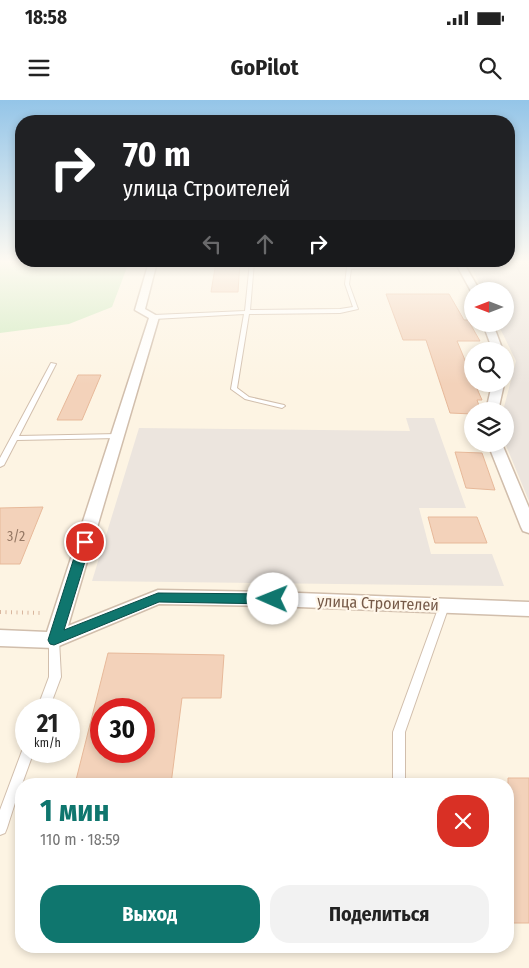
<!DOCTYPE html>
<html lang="ru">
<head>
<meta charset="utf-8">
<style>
  :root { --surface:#fff; --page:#f2f2f2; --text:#222; --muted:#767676; --accent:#0f766e }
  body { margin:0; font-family:"Fira Sans Condensed",sans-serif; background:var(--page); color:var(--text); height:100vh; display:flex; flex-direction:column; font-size:19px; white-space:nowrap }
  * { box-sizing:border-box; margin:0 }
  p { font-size:16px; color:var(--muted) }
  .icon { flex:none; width:28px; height:28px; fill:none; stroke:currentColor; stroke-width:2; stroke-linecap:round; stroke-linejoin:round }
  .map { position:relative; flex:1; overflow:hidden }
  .drawer { position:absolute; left:15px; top:678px; width:499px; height:175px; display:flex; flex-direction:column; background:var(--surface); border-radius:20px; box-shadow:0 2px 8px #0003 }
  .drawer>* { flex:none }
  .top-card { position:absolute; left:15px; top:15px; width:500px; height:152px; border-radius:20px; box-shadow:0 2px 8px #0003; background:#202124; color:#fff; overflow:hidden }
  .needle { width:32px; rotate:270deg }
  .fabs { position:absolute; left:464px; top:182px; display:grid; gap:10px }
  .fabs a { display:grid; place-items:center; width:50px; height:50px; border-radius:50%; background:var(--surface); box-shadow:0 2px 8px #0003; font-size:25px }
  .speed { position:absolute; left:15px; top:598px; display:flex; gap:10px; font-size:25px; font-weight:700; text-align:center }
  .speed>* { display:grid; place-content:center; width:65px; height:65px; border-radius:50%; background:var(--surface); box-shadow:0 2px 8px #0003; line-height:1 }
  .speed small { font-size:12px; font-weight:400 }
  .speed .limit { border:8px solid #d22; background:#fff; color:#111 }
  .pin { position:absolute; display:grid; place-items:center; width:42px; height:42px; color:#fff; margin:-21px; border:2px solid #fff; border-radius:50%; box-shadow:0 1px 5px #0007 }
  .me { position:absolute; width:55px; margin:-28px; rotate:271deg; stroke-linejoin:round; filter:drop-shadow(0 0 4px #0008) }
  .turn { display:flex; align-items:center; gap:18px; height:105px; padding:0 25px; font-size:22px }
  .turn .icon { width:65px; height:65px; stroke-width:2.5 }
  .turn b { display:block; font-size:35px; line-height:42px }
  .lanes { display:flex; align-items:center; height:48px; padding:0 25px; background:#0003; justify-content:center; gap:25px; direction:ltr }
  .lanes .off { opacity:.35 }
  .round { display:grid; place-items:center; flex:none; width:52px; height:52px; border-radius:20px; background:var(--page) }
  .headline { display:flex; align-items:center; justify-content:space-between; height:85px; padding:0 25px }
  h1 { font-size:30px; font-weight:700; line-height:38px; color:var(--accent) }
  .button { display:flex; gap:10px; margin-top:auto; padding:10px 25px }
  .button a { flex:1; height:58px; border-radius:20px; background:var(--accent); color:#fff; font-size:20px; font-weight:700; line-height:58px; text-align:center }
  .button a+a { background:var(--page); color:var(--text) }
  .status { display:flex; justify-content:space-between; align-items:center; height:35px; padding:0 25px; background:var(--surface); direction:ltr }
  .status svg { height:14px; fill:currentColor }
  header { display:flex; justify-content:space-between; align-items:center; height:65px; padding:0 25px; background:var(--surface); font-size:22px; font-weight:700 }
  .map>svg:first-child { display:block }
  .industrial { fill:#ece5de }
  .green { fill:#d1ebc1 }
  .building { fill:#f3d2ba; stroke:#e7b99a; fill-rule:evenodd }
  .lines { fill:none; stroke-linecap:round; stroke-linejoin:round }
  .lane-casing { stroke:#d1beac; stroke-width:2 }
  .street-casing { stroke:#d1beac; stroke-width:3 }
  .path { stroke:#d8b59d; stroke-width:4; stroke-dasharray:1 4.5; stroke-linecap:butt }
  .lane { fill:#fff; fill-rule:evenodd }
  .street { fill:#fff; fill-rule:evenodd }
  .route { fill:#0f766e; stroke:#0a4d48 }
  .labels { text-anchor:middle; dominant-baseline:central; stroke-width:4.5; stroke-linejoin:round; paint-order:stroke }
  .number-label { font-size:14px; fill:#957864 }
  .street-label { font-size:16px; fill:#765a48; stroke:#fff7ea }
</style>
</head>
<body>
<div class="status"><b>18:58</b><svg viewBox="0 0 49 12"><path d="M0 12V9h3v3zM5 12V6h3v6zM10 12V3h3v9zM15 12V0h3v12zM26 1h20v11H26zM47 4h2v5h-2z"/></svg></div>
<header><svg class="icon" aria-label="menu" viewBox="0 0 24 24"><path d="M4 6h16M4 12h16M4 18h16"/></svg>GoPilot<svg class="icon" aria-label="search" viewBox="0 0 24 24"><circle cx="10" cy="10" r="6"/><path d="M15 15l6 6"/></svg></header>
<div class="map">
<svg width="529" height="868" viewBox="0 0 529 868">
  <rect width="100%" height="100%" fill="#fdf4e3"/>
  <path class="industrial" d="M 469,162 L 529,162 L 529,401 L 505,343 L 505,311 L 503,311 L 516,261 L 498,224 L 505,224 L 505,191 L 483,191 Z
    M 406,318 L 434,318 L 466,408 L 419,408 L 431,454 L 492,454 L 504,486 L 92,481 L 139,328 L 410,331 Z"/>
  <path class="green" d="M 0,162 L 129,162 L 112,207 L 69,224 L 0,233 Z"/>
  <path class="building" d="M 216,162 L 240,162 L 238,192 L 211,192 Z
    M 386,194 L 449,194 L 464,220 L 468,220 L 480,241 L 457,241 L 472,277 L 472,284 L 475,284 L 482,300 L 477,300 L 481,311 L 472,311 L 472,314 L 450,313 L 426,240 L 403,240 Z
    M 78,275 L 101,275 L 82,320 L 57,320 Z
    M 455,352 L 482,353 L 495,390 L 466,388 Z
    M 43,407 L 20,464 L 0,464 L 0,408 Z
    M 428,417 L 477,417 L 487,443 L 435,443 Z
    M 108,553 L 224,555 L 221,598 L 182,598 L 171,684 L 75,684 ZM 101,609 L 144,609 L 144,651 L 101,651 Z
    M 508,678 L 529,678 L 529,823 L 508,823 Z"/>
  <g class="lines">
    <defs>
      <path id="lane" d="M 250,162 L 254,162 L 250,210 L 340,209 L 353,207 L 345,184 L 347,167 L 394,165 L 393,162 L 397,162 L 399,166 L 397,167 L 351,169 L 349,184 L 358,209 L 340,213 L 249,214 L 237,288 L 249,297 L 284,305 L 285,306 L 282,308 L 245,299 L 231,289 L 244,214 L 154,219 L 151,217 L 154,215 L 245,211 Z
        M 51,263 L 56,264 L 19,336 L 118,334 L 122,336 L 118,338 L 17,340 L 4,365 L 0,367 L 0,358 Z
        M 444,502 L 447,503 L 449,506 L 405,632 L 405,684 L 393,684 L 393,632 L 439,506 L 441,503 Z
        M 54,536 L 58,537 L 59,540 L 61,577 L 49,609 L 37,609 L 49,577 L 49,540 L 50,537 Z
        M 26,646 L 26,651 L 34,651 L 22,684 L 21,684 L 7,728 L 5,733 L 0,735 L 0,710 L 22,651 L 24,647 Z"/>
      <path id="street" d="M 149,162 L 157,162 L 145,209 L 159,217 L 68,526 L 158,490 L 273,492 L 529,502 L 529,516 L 273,506 L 159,504 L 54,548 L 0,546 L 0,530 L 47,532 L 149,218 L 135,210 Z
        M 455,162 L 463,162 L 480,191 L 472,193 Z
        M 483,224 L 493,224 L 503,251 L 493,251 Z
        M 492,284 L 504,284 L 498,311 L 486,311 Z
        M 488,344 L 502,344 L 529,408 L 529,433 L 523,431 L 521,427 Z"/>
    </defs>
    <use href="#lane" class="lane-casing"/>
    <use href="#street" class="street-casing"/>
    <path class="path" d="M 0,512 L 44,513"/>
    <use href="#lane" class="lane"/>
    <use href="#street" class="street"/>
  </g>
  <linearGradient id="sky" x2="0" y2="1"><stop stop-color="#94c5e8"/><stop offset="0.57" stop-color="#fefaf2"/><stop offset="1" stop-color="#fefaf2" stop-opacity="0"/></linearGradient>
  <rect width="529" height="284" fill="url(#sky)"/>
  <path class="route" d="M 85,438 L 91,442 L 64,530 L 158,493 L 273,494 L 278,496 L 280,499 L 278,503 L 273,504 L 159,502 L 54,545 L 50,544 L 48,540 L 79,442 Z"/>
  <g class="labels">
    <g class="number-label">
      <text x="16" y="436">3/2</text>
    </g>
    <g class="street-label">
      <text transform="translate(378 503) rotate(2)">улица Строителей</text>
    </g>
  </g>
</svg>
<div class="fabs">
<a><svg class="needle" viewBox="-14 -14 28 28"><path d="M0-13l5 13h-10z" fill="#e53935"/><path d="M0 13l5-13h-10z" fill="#767676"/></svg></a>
<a><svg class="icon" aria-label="search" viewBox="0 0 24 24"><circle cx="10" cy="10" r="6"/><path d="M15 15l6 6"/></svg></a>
<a><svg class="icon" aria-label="layers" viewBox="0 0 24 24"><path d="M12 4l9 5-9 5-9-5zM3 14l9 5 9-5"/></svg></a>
</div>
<div class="speed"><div>21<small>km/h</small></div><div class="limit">30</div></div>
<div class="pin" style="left:85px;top:442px;background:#d93025"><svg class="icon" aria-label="arrive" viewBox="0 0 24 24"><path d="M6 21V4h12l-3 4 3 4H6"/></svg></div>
<svg class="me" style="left:273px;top:499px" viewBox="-20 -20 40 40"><circle r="19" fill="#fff"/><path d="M0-13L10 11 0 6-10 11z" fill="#0f766e"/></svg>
<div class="top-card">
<div class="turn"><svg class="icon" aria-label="right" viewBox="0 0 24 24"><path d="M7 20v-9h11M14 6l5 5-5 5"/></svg><div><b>70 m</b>улица Строителей</div></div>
<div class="lanes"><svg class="icon off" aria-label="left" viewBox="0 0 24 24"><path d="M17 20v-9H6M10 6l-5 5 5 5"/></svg><svg class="icon off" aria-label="ahead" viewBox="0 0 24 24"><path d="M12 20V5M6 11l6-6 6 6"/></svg><svg class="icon" aria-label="right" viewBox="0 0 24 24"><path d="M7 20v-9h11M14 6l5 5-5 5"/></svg></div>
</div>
<section class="drawer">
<div class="headline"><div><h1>1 мин</h1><p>110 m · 18:59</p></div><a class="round" style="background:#d93025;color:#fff"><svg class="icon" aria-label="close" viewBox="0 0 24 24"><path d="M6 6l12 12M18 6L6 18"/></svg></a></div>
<div class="button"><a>Выход</a><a>Поделиться</a></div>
</section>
</div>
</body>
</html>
